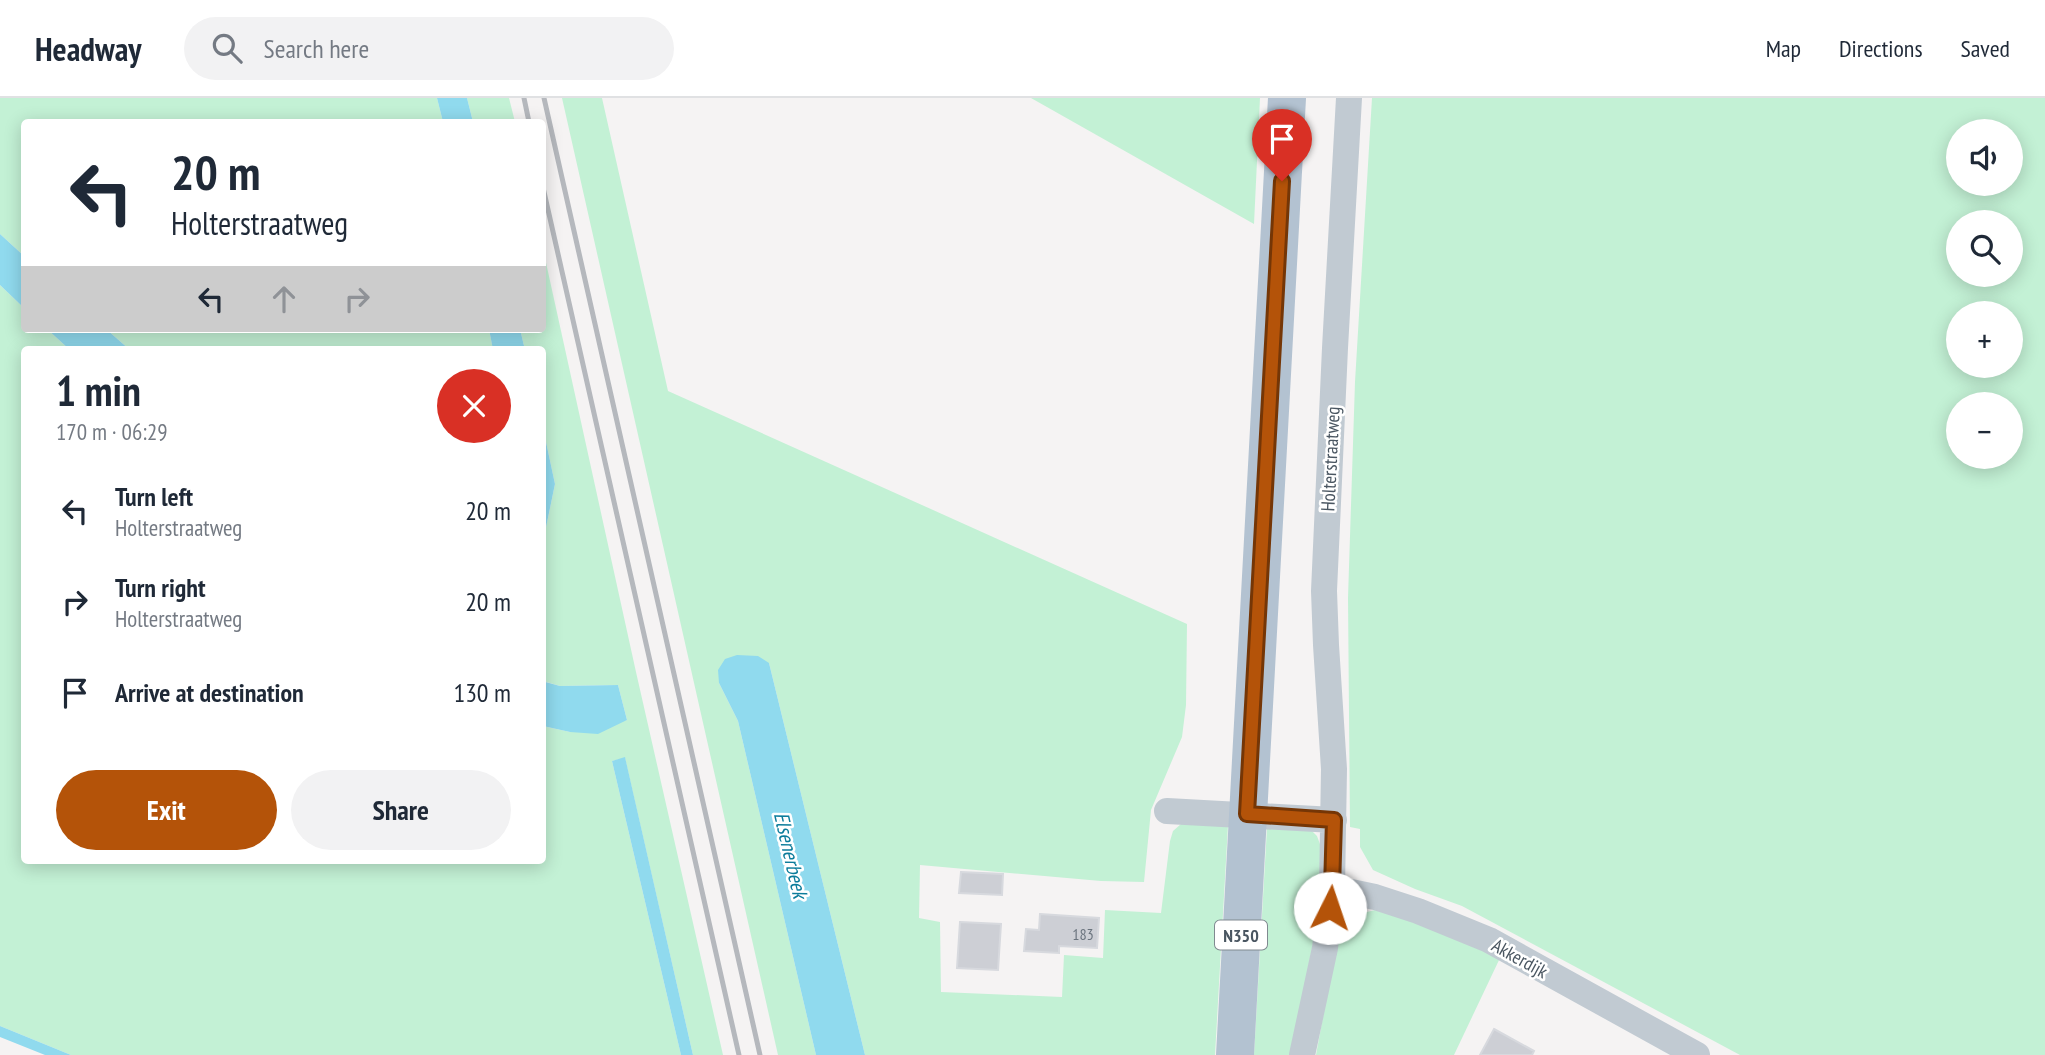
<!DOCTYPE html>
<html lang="en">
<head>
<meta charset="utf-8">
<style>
  :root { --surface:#fff; --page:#f2f2f3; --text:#1f2937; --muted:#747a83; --line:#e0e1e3; --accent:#b45309 }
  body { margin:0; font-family:"PT Sans Narrow",sans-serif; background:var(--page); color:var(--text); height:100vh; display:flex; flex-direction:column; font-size:26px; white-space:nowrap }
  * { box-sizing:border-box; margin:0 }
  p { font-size:23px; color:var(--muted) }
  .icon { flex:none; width:38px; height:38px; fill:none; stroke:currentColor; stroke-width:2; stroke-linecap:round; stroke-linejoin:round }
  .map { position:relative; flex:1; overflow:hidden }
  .sheet { position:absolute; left:21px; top:248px; width:525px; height:518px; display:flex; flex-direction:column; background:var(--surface); border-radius:7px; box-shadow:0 4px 18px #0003 }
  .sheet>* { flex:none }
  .top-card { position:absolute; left:21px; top:21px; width:525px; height:214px; border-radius:7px; box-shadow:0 4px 18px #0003; background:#fff; color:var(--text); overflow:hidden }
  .buttons { position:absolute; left:1946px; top:21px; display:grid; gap:14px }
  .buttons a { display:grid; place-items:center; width:77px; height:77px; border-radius:50%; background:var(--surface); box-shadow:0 4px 18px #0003; font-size:35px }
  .pin { position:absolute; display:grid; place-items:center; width:60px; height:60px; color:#fff; margin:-72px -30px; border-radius:50% 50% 50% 0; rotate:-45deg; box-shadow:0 0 7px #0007 }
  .pin .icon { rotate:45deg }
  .me { position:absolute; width:77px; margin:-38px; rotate:4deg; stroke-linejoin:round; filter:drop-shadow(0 0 5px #0008) }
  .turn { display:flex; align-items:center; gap:24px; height:147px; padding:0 35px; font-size:32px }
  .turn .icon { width:91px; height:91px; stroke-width:2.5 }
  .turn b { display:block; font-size:49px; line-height:60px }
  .lanes { display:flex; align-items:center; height:66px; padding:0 35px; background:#0003; justify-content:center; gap:35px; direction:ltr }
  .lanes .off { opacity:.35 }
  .round { display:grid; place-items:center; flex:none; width:74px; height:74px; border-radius:37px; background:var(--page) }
  .head { display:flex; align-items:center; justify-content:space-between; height:119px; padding:0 35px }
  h1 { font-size:42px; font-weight:600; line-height:52px }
  .primary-button { display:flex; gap:14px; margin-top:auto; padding:14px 35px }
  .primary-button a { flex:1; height:80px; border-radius:42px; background:var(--accent); color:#fff; font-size:28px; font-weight:600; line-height:80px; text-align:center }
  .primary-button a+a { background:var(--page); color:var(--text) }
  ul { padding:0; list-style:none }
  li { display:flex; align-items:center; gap:21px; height:91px; padding:0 35px }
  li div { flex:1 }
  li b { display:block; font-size:26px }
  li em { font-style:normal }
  header { display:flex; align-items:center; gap:42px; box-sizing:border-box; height:98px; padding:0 35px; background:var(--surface); border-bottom:2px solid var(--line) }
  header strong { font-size:33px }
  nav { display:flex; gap:38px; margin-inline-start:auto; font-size:24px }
  .search { width:490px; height:63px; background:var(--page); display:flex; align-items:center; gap:18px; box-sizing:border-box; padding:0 24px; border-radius:38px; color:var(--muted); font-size:26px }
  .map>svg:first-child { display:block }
  .green { fill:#c3f1d5; fill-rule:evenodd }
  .water { fill:#90daee }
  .building { fill:#cdcfd5; stroke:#d7d9de; stroke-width:2 }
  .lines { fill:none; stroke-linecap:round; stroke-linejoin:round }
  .street { stroke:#c1cad2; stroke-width:26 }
  .primary { stroke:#b3c2d1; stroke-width:38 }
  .rail { stroke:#b5b8bd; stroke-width:5 }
  .route-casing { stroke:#753606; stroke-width:18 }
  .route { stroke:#b45309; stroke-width:12 }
  .labels { text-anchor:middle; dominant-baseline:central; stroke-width:5; stroke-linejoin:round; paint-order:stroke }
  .number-label { font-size:16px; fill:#6b747e }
  .shield { fill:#fff; stroke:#808990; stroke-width:2 }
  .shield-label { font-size:18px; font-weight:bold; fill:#4a5661 }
  .street-label { font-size:19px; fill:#4a5661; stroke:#fff }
  .water-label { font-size:21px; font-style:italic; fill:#0c7c9b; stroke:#fff }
</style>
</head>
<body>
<header>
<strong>Headway</strong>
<div class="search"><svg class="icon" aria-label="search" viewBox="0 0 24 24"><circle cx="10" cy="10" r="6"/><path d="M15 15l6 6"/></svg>Search here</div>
<nav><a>Map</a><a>Directions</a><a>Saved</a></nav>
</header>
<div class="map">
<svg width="2045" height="957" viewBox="0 0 2045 957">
  <rect width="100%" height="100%" fill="#f5f3f3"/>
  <path class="green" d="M 0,0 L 437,0 L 443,24 L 24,24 L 24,158 L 0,136 Z
    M 467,0 L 509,0 L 515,24 L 473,24 Z
    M 562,0 L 602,0 L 668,293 L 1187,526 L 1186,607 L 1182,639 L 1151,712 L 1144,784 L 1101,783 L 920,767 L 919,820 L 940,824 L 941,894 L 1062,899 L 1064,857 L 1103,860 L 1105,812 L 1161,815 L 1170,743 L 1173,733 L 1181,726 L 1228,727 L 1215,957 L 865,957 L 769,565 L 719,585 L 738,623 L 816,957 L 778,957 Z
    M 1031,0 L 1260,0 L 1254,126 Z
    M 1372,0 L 2045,0 L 2045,957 L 1740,957 L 1462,808 L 1415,791 L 1373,772 L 1360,749 L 1360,731 L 1350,729 L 1348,500 L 1355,284 ZM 1958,33 L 2011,33 L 2011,86 L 1958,86 ZM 1958,124 L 2011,124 L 2011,177 L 1958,177 ZM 1958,215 L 2011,215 L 2011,268 L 1958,268 ZM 1958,306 L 2011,306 L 2011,359 L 1958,359 Z
    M 543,151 L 636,574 L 723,957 L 693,957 L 625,660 L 612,663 L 681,957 L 71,957 L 0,928 L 0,187 L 24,210 L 24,231 L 47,231 L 70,252 L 24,252 L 24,763 L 542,763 L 543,628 L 570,634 L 627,622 L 618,587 L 560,588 L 543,583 L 543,444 L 555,386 L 543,330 L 542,252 L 525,252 L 520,231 L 542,231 Z
    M 106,231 L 489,231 L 493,252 L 130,252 Z
    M 1308,729 L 1317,738 L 1324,757 L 1317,825 L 1291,957 L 1254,957 L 1267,730 Z
    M 1384,810 L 1500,860 L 1454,957 L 1316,957 L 1337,842 L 1358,816 Z"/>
  <path class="water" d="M 437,0 L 467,0 L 473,24 L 443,24 Z
    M 0,136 L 24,158 L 24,210 L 0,187 Z
    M 47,231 L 106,231 L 130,252 L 70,252 Z
    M 489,231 L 520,231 L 525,252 L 493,252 Z
    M 543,330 L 555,386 L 543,444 L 542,330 Z
    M 737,557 L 758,558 L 769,565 L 865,957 L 816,957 L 738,623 L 719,585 L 718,572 L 725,561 Z
    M 542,583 L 560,588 L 618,587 L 627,622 L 598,636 L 570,634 L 543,628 Z
    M 625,659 L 693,957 L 681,957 L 612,663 Z
    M 0,928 L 71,957 L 45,957 L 0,939 Z"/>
  <path class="building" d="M 961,774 L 1003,776 L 1002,797 L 959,795 Z
    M 1040,816 L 1099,820 L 1097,850 L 1059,848 L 1059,855 L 1024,853 L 1026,831 L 1039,832 Z
    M 960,824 L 1001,826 L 998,872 L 957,870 Z
    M 1494,931 L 1534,953 L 1532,957 L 1480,957 Z"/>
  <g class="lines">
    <path class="street" d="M 1167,713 L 1334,722
      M 1332,790 L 1375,799 L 1418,813 L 1489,842 L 1697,957
      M 1302,957 L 1325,850 L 1332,790 L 1334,671 L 1326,547 L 1324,493 L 1335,250 L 1349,0"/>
    <path class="primary" d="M 1235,957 L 1287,0"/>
    <path class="rail" d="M 524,0 L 529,24
      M 544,0 L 760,957
      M 542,85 L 739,957"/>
  </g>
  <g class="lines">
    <defs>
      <path id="route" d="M 1282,83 L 1247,716 L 1334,722 L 1332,790 L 1330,810"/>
    </defs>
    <use href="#route" class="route-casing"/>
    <use href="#route" class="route"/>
  </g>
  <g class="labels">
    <g class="number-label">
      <text x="1083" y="836">183</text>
    </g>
    <rect class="shield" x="1215" y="822.5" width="52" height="29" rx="5"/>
    <g class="shield-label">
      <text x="1241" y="837">N350</text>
    </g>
    <g class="street-label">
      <text transform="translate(1330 361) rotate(-87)">Holterstraatweg</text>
      <text transform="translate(1520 860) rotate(29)">Akkerdijk</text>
    </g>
    <g class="water-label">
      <text transform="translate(791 757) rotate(77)">Elsenerbeek</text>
    </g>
  </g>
</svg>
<div class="buttons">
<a><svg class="icon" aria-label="sound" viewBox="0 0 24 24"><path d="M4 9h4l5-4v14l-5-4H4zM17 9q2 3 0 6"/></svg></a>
<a><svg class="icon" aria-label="search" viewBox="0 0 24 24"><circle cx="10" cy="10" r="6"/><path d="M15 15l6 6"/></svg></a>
<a>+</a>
<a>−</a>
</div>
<div class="pin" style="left:1282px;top:83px;background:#d93025"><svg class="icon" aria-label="arrive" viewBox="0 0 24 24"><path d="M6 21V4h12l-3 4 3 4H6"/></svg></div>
<svg class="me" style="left:1330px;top:810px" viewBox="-20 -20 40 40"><circle r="19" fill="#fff"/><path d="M0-13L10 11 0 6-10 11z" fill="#b45309"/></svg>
<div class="top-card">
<div class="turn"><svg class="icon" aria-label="left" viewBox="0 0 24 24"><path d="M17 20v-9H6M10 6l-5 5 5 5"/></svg><div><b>20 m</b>Holterstraatweg</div></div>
<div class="lanes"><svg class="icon" aria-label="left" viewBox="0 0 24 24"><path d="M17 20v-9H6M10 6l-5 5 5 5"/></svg><svg class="icon off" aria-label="ahead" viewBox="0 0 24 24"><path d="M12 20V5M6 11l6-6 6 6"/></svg><svg class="icon off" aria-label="right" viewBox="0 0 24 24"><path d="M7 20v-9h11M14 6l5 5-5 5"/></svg></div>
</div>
<section class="sheet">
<div class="head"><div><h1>1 min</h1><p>170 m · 06:29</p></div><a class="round" style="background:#d93025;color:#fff"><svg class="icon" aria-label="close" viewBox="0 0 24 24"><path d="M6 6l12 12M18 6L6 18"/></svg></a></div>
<ul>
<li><svg class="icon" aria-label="left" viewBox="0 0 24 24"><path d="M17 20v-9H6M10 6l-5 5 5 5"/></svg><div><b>Turn left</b><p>Holterstraatweg</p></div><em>20 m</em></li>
<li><svg class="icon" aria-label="right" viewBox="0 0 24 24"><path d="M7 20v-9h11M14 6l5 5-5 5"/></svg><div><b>Turn right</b><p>Holterstraatweg</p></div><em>20 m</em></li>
<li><svg class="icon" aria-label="arrive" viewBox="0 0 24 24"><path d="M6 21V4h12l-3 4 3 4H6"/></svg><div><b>Arrive at destination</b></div><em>130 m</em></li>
</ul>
<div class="primary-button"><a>Exit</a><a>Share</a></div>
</section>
</div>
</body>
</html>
